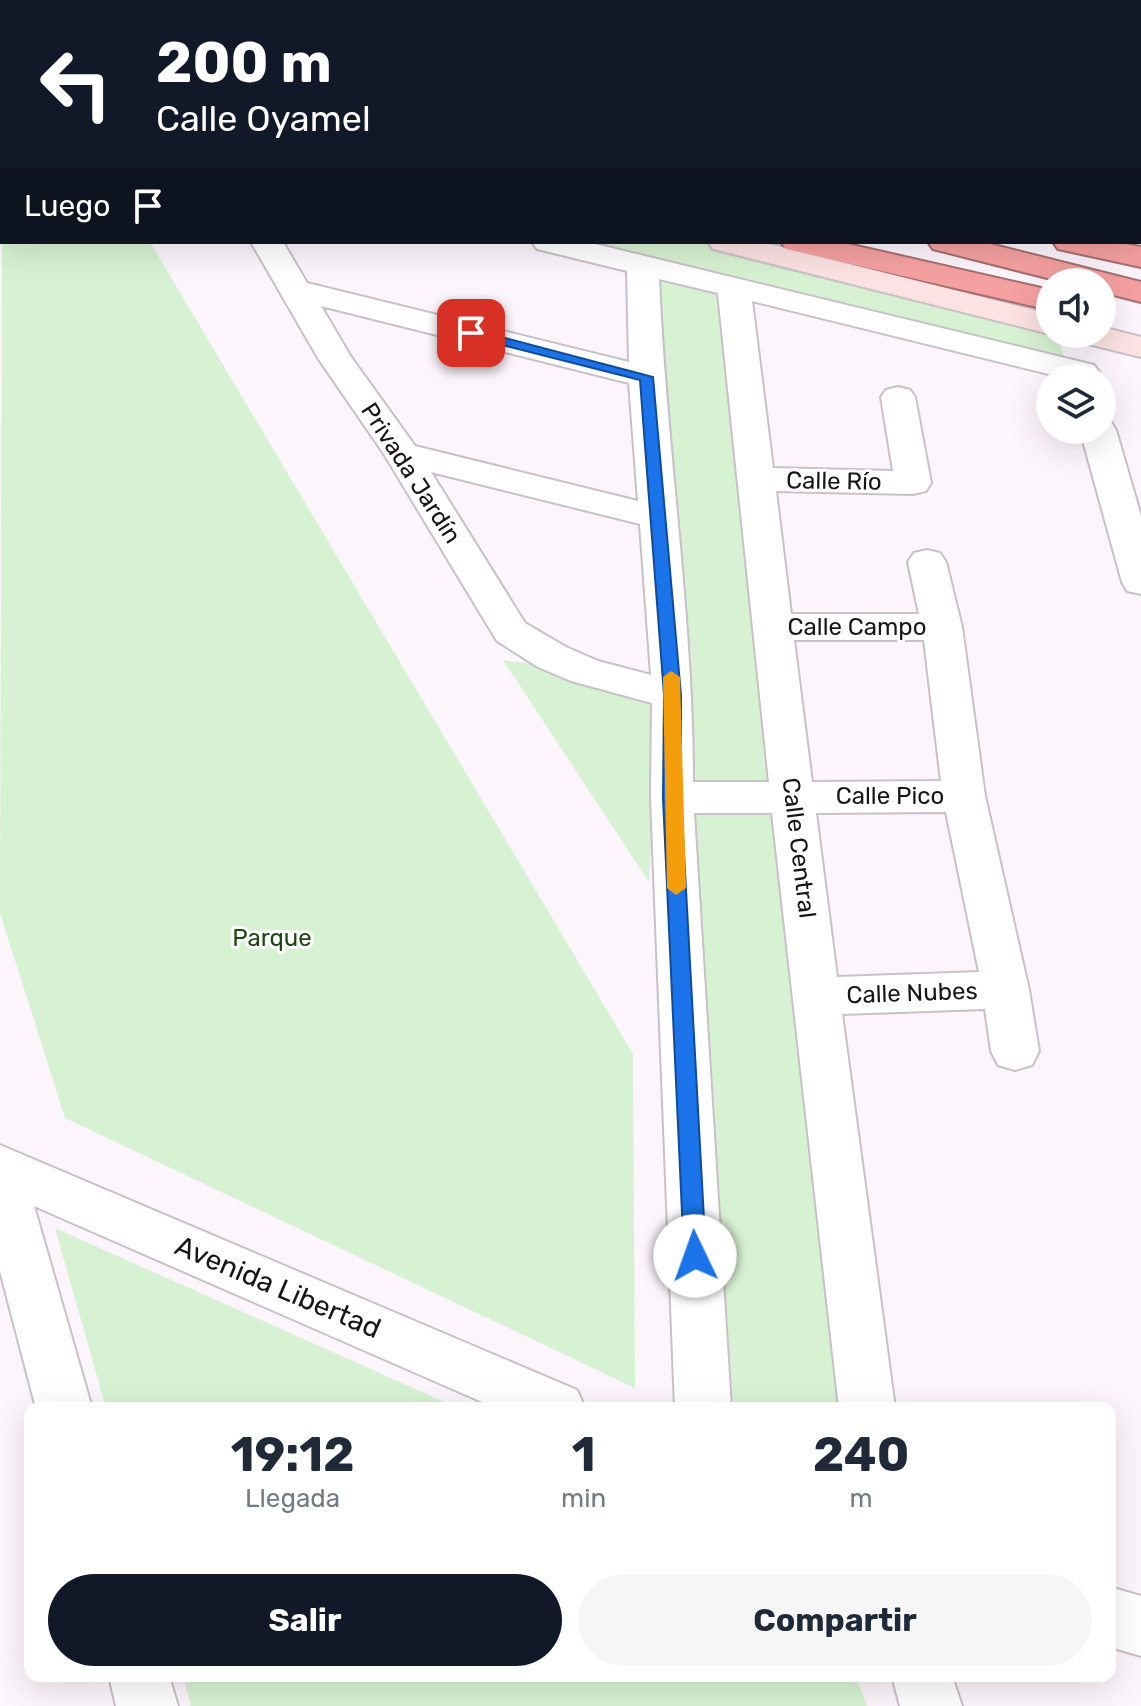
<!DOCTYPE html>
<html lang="es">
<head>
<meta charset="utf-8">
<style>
  :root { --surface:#fff; --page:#f6f6f7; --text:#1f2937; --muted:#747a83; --accent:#111827 }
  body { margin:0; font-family:Rubik,sans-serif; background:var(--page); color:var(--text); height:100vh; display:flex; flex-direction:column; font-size:30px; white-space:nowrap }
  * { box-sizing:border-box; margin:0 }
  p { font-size:26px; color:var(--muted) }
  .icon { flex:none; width:44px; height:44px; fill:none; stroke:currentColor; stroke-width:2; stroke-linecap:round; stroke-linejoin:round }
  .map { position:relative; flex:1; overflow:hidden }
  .details { position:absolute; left:24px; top:1402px; width:1092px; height:280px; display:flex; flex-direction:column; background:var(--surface); border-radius:16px; box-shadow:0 8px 32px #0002 }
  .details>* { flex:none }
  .hud { position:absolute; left:0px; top:0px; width:1142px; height:244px; box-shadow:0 8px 32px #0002; background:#111827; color:#fff; overflow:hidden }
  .controls { position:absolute; left:1036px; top:268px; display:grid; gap:16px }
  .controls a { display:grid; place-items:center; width:80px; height:80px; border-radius:50%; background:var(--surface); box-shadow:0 8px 32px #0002; font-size:40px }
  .pin { position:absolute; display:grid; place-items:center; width:68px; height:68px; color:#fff; margin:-34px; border-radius:16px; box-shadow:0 4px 12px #0006 }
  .me { position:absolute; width:88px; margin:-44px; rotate:357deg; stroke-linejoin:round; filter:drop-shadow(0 0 6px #0008) }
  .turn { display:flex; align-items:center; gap:28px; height:168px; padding:0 24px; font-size:36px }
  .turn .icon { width:104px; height:104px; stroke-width:2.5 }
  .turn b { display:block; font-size:56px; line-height:68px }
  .then { display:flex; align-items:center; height:76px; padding:0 24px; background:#0003; gap:16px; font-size:30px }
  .eta { display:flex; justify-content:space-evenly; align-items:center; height:136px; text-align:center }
  .eta b { font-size:48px; font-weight:700; line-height:56px }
  .button { display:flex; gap:16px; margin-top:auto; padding:16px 24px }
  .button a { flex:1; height:92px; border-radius:48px; background:var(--accent); color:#fff; font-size:32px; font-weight:700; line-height:92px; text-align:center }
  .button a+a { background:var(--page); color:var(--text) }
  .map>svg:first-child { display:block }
  .green { fill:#d7f2d2 }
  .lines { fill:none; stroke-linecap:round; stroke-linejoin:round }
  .street-casing { stroke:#c8c1c7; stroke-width:4 }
  .secondary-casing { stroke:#c8c1c7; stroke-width:4 }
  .highway-casing { stroke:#a76f70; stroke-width:4 }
  .street { fill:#fff; fill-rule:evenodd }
  .secondary { fill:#fce2e2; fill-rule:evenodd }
  .highway { fill:#f5a0a0; fill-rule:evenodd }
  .route { fill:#1a73e8; stroke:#114b97; stroke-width:2 }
  .slow { fill:#f59e0b }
  .labels { text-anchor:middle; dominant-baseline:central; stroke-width:6; stroke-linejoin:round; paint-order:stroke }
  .street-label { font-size:24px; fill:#171517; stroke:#fff }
  .park-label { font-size:24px; fill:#1e4714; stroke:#fff }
  .near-street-label { font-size:28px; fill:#171517; stroke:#fff }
</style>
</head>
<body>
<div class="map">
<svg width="1141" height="1706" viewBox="0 0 1141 1706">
  <rect width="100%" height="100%" fill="#fcf5fc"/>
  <path class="green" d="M 2,239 L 2,242 L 150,242 L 633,1054 L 635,1388 L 65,1118 L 0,913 Z
    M 552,242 L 711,242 L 1059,334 L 1064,360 Z
    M 645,269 L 732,288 L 783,791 L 677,793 Z
    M 503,660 L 556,667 L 659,699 L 649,882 Z
    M 787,801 L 852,1408 L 711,1408 L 677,802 Z
    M 55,1228 L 458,1408 L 106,1408 Z
    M 183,1676 L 856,1676 L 867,1706 L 191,1706 Z"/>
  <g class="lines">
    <defs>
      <path id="street" d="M 251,242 L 283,242 L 307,283 L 629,362 L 627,271 L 537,249 L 532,242 L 587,242 L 1094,365 L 1099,372 L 1095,378 L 1065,378 L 752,301 L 773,468 L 893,471 L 881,397 L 886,390 L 898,387 L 910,390 L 915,397 L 931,483 L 926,491 L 913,494 L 776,491 L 791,614 L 919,614 L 908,562 L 914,553 L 927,550 L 940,553 L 946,562 L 962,627 L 985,796 L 1029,990 L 1039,1051 L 1032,1065 L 1015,1070 L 998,1065 L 991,1051 L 985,1009 L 842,1014 L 895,1408 L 839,1408 L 772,813 L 694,813 L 731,1408 L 675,1408 L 651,798 L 652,703 L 571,681 L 538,667 L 497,641 L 384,454 L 318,358 ZM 659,279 L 718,293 L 769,782 L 693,782 C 693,614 666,447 659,279 ZM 321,306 L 629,383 L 638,501 L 415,446 L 351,357 ZM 431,472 L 640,524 L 651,675 L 598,661 L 566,647 L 525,623 ZM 794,640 L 924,640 L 941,781 L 812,782 ZM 946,812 L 979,972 L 837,977 L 816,813 Z
        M 1102,420 L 1111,422 L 1116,430 L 1141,516 L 1141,594 L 1127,591 L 1122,582 L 1080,430 L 1102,430 Z
        M 0,1145 L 577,1390 L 585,1408 L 496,1408 L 34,1206 L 92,1408 L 36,1408 L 0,1271 Z
        M 1110,1587 L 1141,1596 L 1141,1656 L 1110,1647 Z
        M 109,1676 L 169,1676 L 178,1706 L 116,1706 Z
        M 892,1676 L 952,1676 L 962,1706 L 900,1706 Z"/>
      <path id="secondary" d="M 136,0 L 169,0 L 170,2 L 137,2 Z
        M 0,9 L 2,9 L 2,25 L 0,25 Z
        M 0,54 L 2,54 L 2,70 L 0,70 Z
        M 1140,213 L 1141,213 L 1141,231 L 1140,231 Z
        M 708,242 L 762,242 L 1050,314 L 1050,334 L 713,249 Z
        M 1102,327 L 1141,337 L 1141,357 L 1076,341 L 1071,334 L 1102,334 Z"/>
      <path id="highway" d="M 0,0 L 31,0 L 32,2 L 2,2 L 2,6 Z
        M 781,242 L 839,242 L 1050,290 L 1050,310 L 786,249 Z
        M 928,242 L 982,242 L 1141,282 L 1141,302 L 1102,292 L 1102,282 L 1063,282 L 933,249 Z
        M 1053,242 L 1115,242 L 1141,247 L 1141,267 L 1058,249 Z"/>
    </defs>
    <use href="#street" class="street-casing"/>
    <use href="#secondary" class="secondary-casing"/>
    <use href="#highway" class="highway-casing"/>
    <use href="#street" class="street"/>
    <use href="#secondary" class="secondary"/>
    <use href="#highway" class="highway"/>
  </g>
  <path class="route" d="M 471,329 L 653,377 L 681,695 L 681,798 L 706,1256 L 703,1262 L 695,1265 L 687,1262 L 684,1256 L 663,798 L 664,695 L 640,380 L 467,336 L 464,333 Z"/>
  <path class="slow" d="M 671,671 L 680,677 L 686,888 L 676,895 L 667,888 L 663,677 Z"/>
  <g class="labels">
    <g class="street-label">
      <text transform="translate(411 473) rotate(57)">Privada Jardín</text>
      <text transform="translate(834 481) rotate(1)">Calle Río</text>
      <text x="857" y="627">Calle Campo</text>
      <text x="890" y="796">Calle Pico</text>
      <text transform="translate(799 848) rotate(83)">Calle Central</text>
      <text transform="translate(912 993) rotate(-2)">Calle Nubes</text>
    </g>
    <g class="park-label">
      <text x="272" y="938">Parque</text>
    </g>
    <g class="near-street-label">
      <text transform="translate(278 1287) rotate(23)">Avenida Libertad</text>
    </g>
  </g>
</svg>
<div class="controls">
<a><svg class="icon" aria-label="sound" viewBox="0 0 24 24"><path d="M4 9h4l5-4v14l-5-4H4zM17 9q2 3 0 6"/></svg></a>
<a><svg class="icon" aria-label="layers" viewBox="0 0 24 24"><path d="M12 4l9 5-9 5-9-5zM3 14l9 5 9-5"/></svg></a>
</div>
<div class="pin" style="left:471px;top:333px;background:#d93025"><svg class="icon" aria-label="arrive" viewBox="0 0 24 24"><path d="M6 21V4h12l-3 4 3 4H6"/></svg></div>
<svg class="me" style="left:695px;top:1256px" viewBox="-20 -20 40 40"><circle r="19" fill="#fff"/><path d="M0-13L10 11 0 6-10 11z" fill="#1a73e8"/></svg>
<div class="hud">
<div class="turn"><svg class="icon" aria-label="left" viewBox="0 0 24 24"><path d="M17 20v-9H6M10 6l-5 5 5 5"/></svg><div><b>200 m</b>Calle Oyamel</div></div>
<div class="then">Luego<svg class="icon" aria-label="arrive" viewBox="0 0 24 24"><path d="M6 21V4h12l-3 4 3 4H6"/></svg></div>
</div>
<section class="details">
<div class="eta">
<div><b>19:12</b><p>Llegada</p></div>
<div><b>1</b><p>min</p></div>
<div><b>240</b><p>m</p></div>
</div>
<div class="button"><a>Salir</a><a>Compartir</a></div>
</section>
</div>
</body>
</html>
